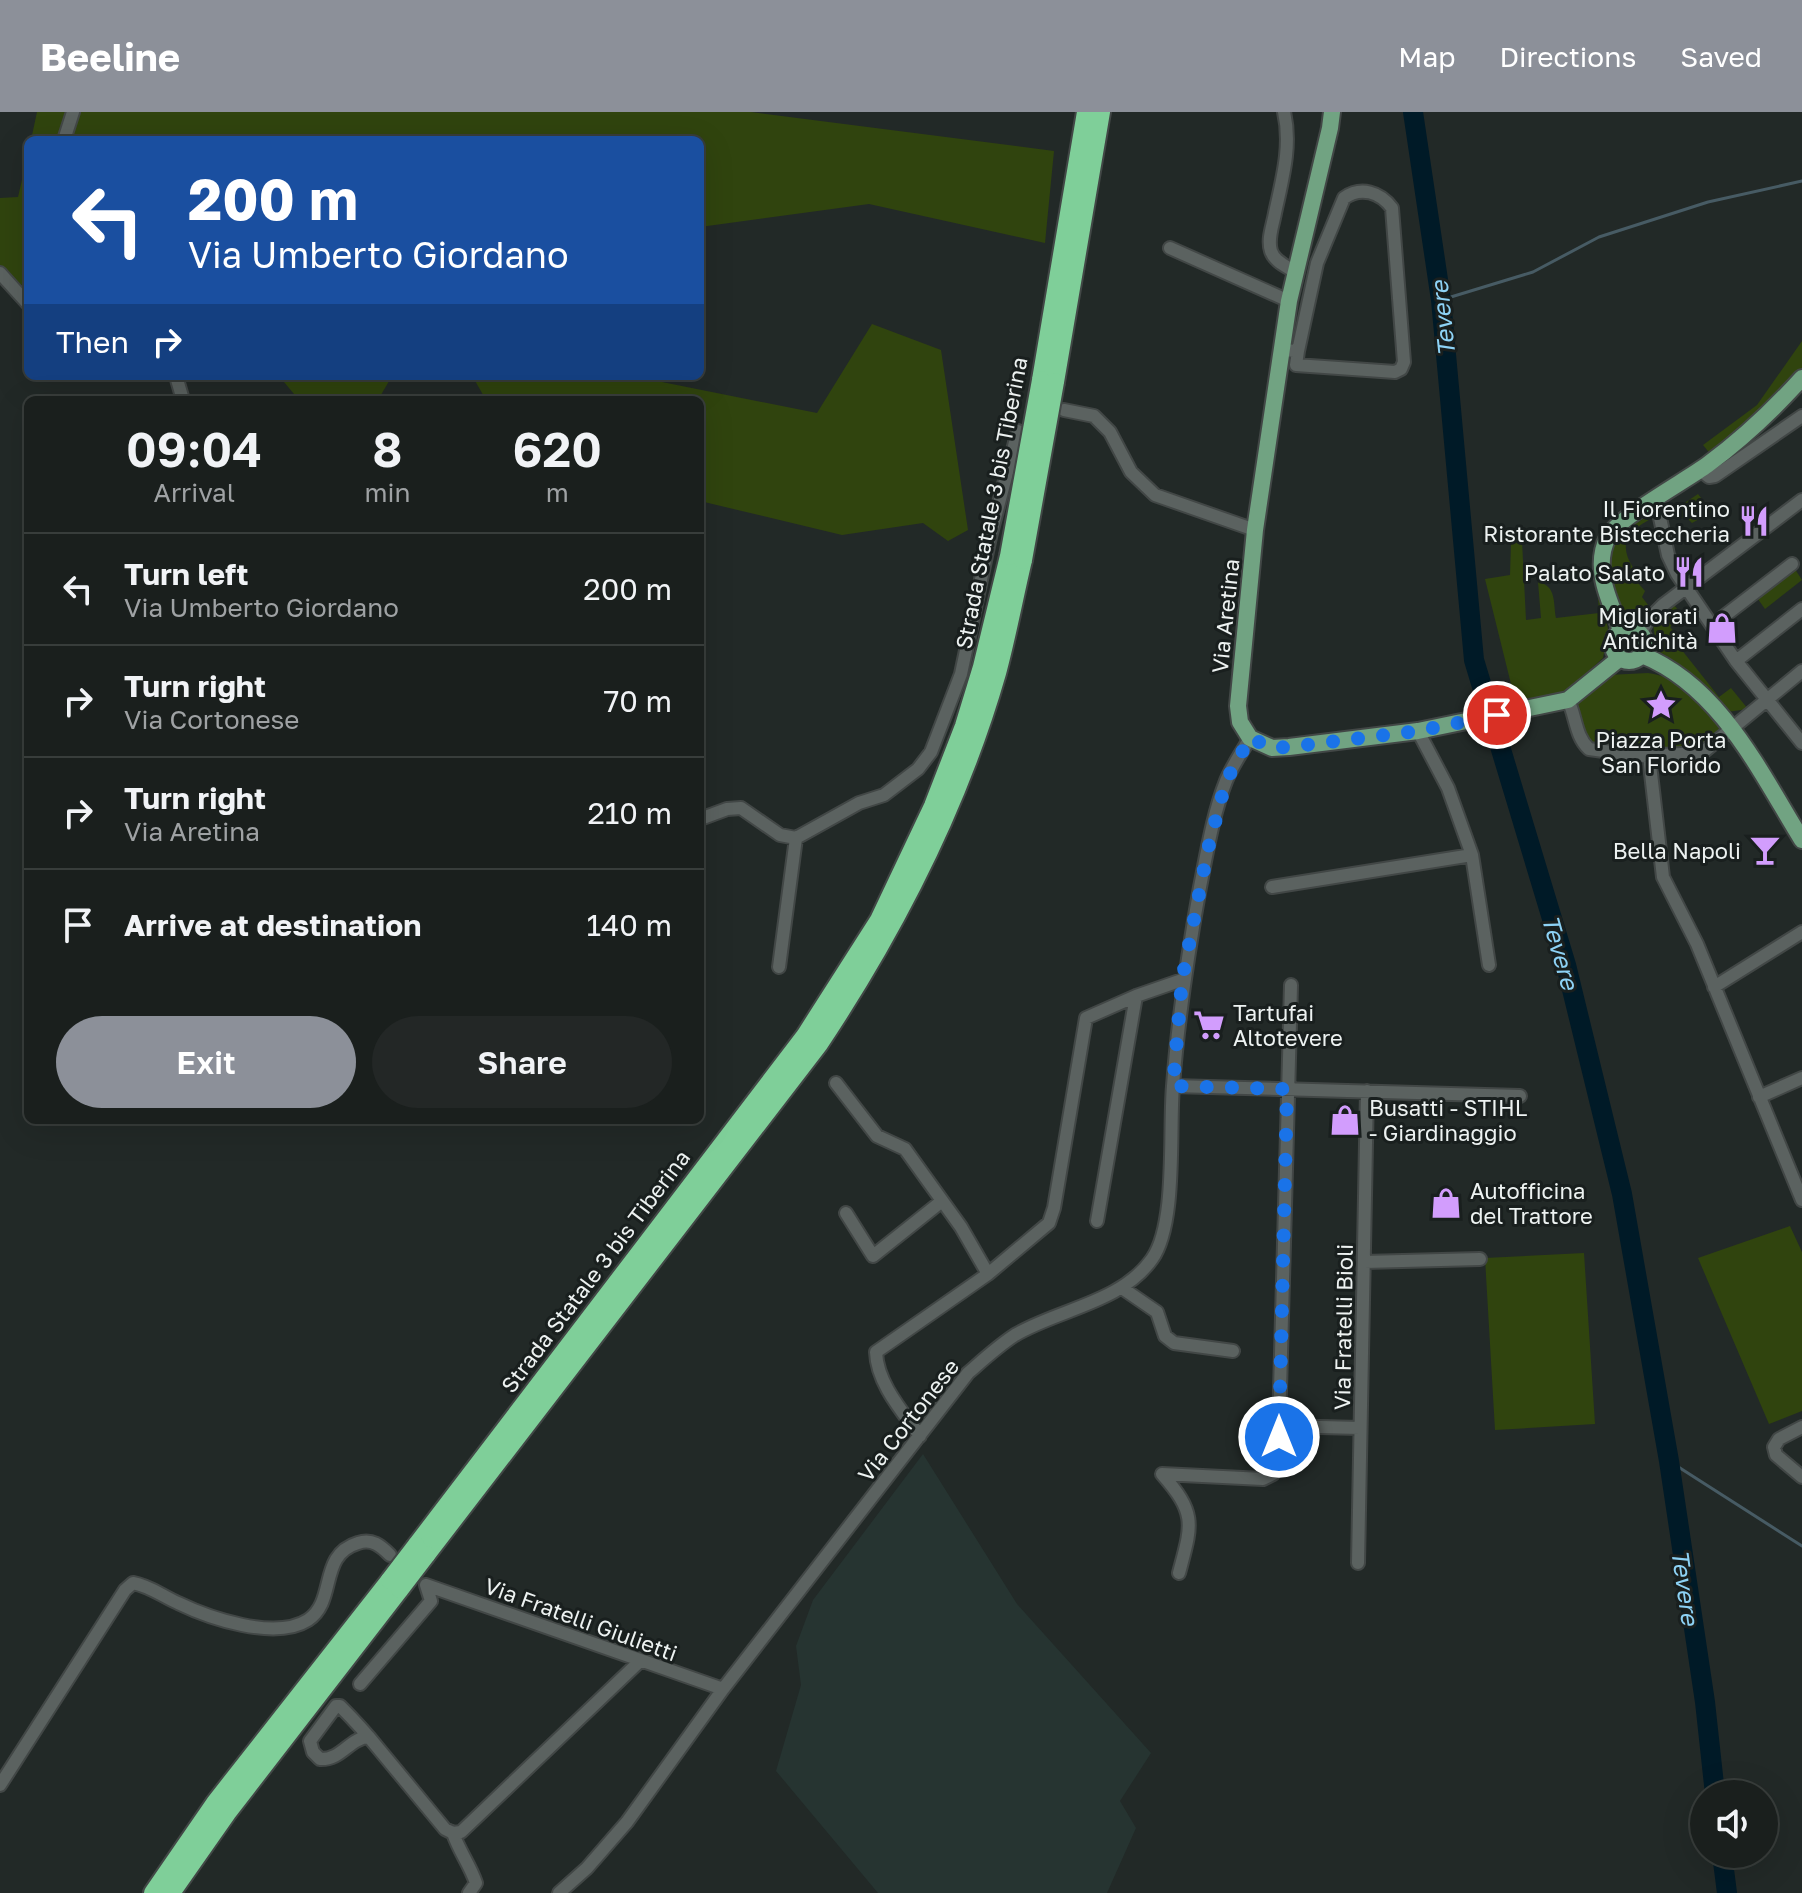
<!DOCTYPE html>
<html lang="en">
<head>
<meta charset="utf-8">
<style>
  :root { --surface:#1a1f1d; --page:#232726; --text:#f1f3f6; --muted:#9fa2a4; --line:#383d3b; --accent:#8c9099 }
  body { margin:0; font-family:"Golos Text",sans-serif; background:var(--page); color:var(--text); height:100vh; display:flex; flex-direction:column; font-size:30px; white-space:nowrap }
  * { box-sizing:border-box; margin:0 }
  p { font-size:26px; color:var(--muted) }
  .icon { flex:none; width:44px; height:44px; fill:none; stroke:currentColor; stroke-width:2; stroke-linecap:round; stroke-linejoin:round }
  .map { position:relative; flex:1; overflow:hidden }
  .sheet { position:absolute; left:24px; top:284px; width:680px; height:728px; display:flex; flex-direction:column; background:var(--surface); border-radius:12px; box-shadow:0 8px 32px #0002,0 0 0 2px var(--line) }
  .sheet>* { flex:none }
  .banner { position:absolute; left:24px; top:24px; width:680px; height:244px; border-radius:12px; box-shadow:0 8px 32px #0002,0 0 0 2px var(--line); background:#1a4fa0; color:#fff; overflow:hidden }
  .buttons { position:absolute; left:1690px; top:1668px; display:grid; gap:16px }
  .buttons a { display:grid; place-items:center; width:88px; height:88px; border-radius:50%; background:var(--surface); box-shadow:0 8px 32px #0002,0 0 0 2px var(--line); font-size:40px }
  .pin { position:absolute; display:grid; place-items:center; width:68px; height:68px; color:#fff; margin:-34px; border:4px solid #fff; border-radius:50%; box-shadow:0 2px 8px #0007 }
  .me { position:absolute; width:88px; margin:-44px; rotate:0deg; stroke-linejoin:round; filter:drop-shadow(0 0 6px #0008) }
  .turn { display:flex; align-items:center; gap:28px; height:168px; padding:0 32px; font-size:36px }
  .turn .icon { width:104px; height:104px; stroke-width:2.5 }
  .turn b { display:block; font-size:56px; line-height:68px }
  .then { display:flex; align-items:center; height:76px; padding:0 32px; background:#0003; gap:16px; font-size:30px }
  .eta { display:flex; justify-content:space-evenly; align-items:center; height:136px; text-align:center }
  .eta b { font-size:48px; font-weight:600; line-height:56px }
  .primary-button { display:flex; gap:16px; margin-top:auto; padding:16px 32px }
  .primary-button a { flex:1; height:92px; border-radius:48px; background:var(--accent); color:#fff; font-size:32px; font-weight:600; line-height:92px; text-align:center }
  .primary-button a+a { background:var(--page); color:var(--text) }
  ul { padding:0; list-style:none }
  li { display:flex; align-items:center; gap:24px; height:112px; padding:0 32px; border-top:2px solid var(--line) }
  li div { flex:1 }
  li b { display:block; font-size:30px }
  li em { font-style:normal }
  header { display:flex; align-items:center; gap:48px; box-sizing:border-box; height:112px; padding:0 40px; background:var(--accent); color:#fff }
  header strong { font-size:38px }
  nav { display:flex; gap:44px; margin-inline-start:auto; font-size:28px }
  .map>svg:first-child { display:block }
  .built { fill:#263431 }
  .green { fill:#30440e }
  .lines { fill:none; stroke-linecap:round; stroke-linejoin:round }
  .stream { stroke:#475b64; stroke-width:3 }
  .river { stroke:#001a27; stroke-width:20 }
  .minor-casing { stroke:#424746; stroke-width:16 }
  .major-casing { stroke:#424746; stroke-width:20 }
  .highway-casing { stroke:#424746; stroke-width:22 }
  .minor { stroke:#5b6260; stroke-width:12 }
  .major { stroke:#71a382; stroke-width:16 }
  .highway { stroke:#7fcf99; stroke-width:18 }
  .highway-bridge-casing { stroke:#424746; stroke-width:22; stroke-linecap:butt }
  .highway-bridge { stroke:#7fcf99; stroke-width:18 }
  .route { stroke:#1a73e8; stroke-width:14; stroke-dasharray:0 25.2 }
  .labels { text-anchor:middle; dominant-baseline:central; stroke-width:6; stroke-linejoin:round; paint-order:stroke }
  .street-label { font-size:22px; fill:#edf2f1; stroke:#191f1e }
  .poi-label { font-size:22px; fill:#edf2f1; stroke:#191f1e; text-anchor:end }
  .water-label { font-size:24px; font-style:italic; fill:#8dd2f5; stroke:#191f1e }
</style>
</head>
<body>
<header>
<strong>Beeline</strong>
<nav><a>Map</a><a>Directions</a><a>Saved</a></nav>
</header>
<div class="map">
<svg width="1802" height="1781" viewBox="0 0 1802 1781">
  <rect width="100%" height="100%" fill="#222927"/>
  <path class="built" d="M 923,1342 L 1017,1492 L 1151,1641 L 1120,1689 L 1136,1716 L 1107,1781 L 878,1781 L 776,1659 L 801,1573 L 796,1534 L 813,1488 Z"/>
  <path class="green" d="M 37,0 L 751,0 L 1054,39 L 1045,131 L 869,92 L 700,115 L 700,28 L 31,28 Z
    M 28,42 L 28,176 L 0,162 L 0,86 L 18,85 Z
    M 872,212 L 941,238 L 968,418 L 948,429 L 923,411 L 842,423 L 700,389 L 700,288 L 486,288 L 474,267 L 475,264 L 632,264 L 817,301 Z
    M 1802,229 L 1802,277 L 1712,344 L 1703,333 L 1757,293 Z
    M 279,264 L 392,264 L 378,288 L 299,288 Z
    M 1698,382 L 1712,400 L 1692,411 L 1687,406 L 1681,406 L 1674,398 Z
    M 1654,401 L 1655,405 C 1630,417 1616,430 1634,457 L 1630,462 L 1645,479 L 1642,485 L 1648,493 L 1641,499 L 1630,503 C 1611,488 1599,454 1612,432 C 1621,418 1640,409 1654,401 Z
    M 1522,429 L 1526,508 L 1541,506 L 1538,470 C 1557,474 1553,491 1556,506 L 1599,501 L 1598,485 L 1601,483 L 1608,517 L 1603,546 L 1564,581 L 1527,588 L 1512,576 L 1485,467 L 1510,463 L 1511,431 Z
    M 1793,454 L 1802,468 L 1765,497 L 1755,483 Z
    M 1674,493 L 1683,504 L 1670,515 L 1685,532 L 1681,537 L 1719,585 L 1731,576 L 1748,597 L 1727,600 L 1679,552 L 1660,540 L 1656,533 L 1653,512 Z
    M 1648,561 C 1680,565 1704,591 1721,616 L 1719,620 L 1695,636 L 1641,640 L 1640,633 L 1598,631 L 1597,634 L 1586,624 L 1574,589 L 1608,563 Z
    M 1790,1114 L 1802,1140 L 1802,1299 L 1769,1312 L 1698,1146 Z
    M 1584,1141 L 1595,1312 L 1495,1318 L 1485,1146 Z"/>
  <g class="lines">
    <path class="stream" d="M 1441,188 L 1533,160 L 1599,125 L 1708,90 L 1802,69
      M 1669,1349 L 1802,1434"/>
    <path class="river" d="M 1413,0 L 1441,188 L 1474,548 L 1566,853 L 1622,1082 L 1669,1349 L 1705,1590 L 1715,1682
      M 1722,1742 L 1727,1781"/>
    <defs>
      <path id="minor" d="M 1284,0 C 1292,34 1282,68 1275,101 C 1273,113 1267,127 1271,139 C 1274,149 1286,154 1295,160
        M 64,28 L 73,0
        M 1170,136 L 1289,189
        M 0,161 L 28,192
        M 1282,238 L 1298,239 L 1317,151 L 1344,86 C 1361,74 1380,80 1392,96 L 1404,250 L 1401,257 L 1395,260 L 1296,253 L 1298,239
        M 176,264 L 183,288
        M 1064,298 L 1094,304 L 1110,320 L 1131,360 L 1155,383 L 1255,418
        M 1700,358 L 1709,365 L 1715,364 L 1802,304
        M 1658,386 L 1659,401 L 1668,443 L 1677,462 L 1736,549 L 1802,631
        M 1723,505 L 1792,452
        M 1640,522 L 1648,508 L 1663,493 L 1802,388
        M 1736,549 L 1802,497
        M 1568,588 C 1576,604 1575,624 1589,637 L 1641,644 L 1702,641 L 1802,559
        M 1418,619 L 1448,676 L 1472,743 L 1489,853
        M 1649,644 L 1663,765 L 1697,832 L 1802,1088
        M 700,707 L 727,697 L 741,696 L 780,723 L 796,726 L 859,691 L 884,683 L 918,657 L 931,640 L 961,562 L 990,425 L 1018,319
        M 1272,775 L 1472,743
        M 779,855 L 796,726
        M 1714,875 L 1802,820
        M 836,971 L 877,1024 L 905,1037 L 961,1115 L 988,1162
        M 1173,974 L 1520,984
        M 1759,985 L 1802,966
        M 846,1101 L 873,1144 L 942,1089
        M 1097,1109 L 1136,884
        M 1364,1150 L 1480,1147
        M 1122,1176 L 1157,1200 L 1165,1224 L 1174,1231 L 1233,1239
        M 1280,1314 L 1360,1316
        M 1802,1315 L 1779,1327 L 1774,1335 L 1776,1343 L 1802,1365
        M 920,1324 C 902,1299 877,1271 876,1240 L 988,1162 L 1049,1111 L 1054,1096 L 1086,906 L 1136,884 L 1182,868
        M 1358,1451 L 1367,979
        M 1179,1461 C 1192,1412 1197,1402 1162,1362 L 1263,1367 L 1273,1362 L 1278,1352 L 1291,873
        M 426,1473 L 723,1577
        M 360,1572 L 431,1489 L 426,1473
        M 369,1625 C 349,1626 342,1648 320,1647 L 313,1640 L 310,1629 L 336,1594 L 340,1594 C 354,1608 366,1621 378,1636 L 445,1717 L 453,1721 L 461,1720 L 639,1550
        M 0,1673 L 125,1478 L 133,1471 C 150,1474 162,1484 178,1491 C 209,1506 275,1529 308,1508 C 337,1489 318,1443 358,1431 C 372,1426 381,1434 390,1443
        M 453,1721 C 459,1739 470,1753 476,1771 L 469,1781
        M 559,1781 L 587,1756 L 627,1710 L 723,1577 L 968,1261 C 983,1248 998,1234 1015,1223 C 1059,1197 1121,1191 1152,1147 C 1177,1112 1169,1019 1173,974 C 1178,906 1188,841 1200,775 C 1207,740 1213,702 1226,669 C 1232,654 1242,640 1250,626"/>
      <path id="major" d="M 1332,0 L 1330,16 L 1289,189 L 1255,418 L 1238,594 L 1240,610 L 1250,626 L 1272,636 L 1289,635 L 1418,619 L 1568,588 L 1620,546
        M1613 533a16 16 0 1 1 32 0a16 16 0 1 1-32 0Z
        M 1622,520 C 1610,491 1592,456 1608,425 C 1619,405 1685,369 1707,353 C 1741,328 1774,297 1802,266
        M 1642,543 C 1720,574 1760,660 1802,728"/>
      <path id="highway" d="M 1041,268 L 1086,0
        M 1055,270 L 1101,0
        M 416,1434 L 805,924 L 879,808 L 933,694 L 964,614 L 982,555 L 1009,444
        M 426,1443 L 819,932 C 895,818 959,693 997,561 C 1007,524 1014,486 1023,448
        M 153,1781 L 215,1691 L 390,1468
        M 171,1781 L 227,1701 L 400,1477"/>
    </defs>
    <use href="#minor" class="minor-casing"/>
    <use href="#major" class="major-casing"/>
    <use href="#highway" class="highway-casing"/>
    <use href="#minor" class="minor"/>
    <use href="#major" class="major"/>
    <use href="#highway" class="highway"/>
    <defs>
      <path id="highway-bridge" d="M 1009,444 L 1041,268
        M 1023,448 L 1055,270
        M 390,1468 L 416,1434
        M 400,1477 L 426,1443"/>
    </defs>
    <use href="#highway-bridge" class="highway-bridge-casing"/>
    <use href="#highway-bridge" class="highway-bridge"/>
  </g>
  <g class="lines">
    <path class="route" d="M 1279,1325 L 1287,977 L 1173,974 L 1182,868 L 1208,737 L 1226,669 L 1250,626 L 1272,636 L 1289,635 L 1418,619 L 1497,603"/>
  </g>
  <defs>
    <symbol id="restaurant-bare" viewBox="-9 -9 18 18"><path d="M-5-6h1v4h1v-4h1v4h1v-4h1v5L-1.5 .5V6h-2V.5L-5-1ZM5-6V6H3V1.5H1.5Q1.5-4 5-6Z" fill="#d29dfd" stroke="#191f1e" stroke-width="2.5" paint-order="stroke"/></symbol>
    <symbol id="shop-bare" viewBox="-9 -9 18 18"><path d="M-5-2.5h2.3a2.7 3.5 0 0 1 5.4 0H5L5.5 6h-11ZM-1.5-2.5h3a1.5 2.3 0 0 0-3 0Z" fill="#d29dfd" stroke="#191f1e" stroke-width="2.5" paint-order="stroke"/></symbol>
    <symbol id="sight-bare" viewBox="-9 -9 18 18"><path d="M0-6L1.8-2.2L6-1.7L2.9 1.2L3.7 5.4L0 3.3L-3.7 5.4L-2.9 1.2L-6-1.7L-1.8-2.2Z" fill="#d29dfd" stroke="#191f1e" stroke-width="2.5" paint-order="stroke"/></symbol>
    <symbol id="bar-bare" viewBox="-9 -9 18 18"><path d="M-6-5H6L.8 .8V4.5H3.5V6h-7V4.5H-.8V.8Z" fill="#d29dfd" stroke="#191f1e" stroke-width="2.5" paint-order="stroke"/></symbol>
    <symbol id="supermarket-bare" viewBox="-9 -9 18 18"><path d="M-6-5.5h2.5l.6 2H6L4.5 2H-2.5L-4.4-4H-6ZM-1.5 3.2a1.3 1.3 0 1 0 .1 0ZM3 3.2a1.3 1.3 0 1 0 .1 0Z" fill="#d29dfd" stroke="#191f1e" stroke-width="2.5" paint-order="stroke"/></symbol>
  </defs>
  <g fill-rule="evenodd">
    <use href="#restaurant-bare" x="1732" y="387" width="44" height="44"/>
    <use href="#restaurant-bare" x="1667" y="438" width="44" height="44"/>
    <use href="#shop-bare" x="1700" y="494" width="44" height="44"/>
    <use href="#sight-bare" x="1639" y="571" width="44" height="44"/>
    <use href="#bar-bare" x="1743" y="716" width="44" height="44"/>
    <use href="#supermarket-bare" x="1187" y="891" width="44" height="44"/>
    <use href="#shop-bare" x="1323" y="986" width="44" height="44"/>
    <use href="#shop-bare" x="1424" y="1069" width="44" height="44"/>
  </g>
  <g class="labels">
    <g class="street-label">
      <text transform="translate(991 391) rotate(-79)">Strada Statale 3 bis Tiberina</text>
      <text transform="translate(1225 504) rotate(-84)">Via Aretina</text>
      <text transform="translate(595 1159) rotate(-53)">Strada Statale 3 bis Tiberina</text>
      <text transform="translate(1343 1215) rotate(-89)">Via Fratelli Bioli</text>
      <text transform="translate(908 1308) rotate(-52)">Via Cortonese</text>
      <text transform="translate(581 1507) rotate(20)">Via Fratelli Giulietti</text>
    </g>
    <g class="poi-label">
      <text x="1730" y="396">Il Fiorentino<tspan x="1730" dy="25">Ristorante Bisteccheria</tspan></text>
      <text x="1665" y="460">Palato Salato</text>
      <text x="1698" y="503">Migliorati<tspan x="1698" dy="25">Antichità</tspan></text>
      <text x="1661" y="627" text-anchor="middle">Piazza Porta<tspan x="1661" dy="25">San Florido</tspan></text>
      <text x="1741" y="738">Bella Napoli</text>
      <text x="1233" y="900" text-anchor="start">Tartufai<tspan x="1233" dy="25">Altotevere</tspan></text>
      <text x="1369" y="995" text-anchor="start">Busatti - STIHL<tspan x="1369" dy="25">- Giardinaggio</tspan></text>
      <text x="1470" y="1078" text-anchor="start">Autofficina<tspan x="1470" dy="25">del Trattore</tspan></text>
    </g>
    <g class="water-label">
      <text transform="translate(1442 207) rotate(-96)">Tevere</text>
      <text transform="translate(1561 840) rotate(74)">Tevere</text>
      <text transform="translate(1686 1475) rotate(82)">Tevere</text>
    </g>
  </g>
</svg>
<div class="buttons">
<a><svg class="icon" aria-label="sound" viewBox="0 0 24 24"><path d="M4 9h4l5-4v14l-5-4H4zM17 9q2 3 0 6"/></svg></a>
</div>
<div class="pin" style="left:1497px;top:603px;background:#d93025"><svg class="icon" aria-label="arrive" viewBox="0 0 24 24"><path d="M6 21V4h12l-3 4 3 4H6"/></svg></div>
<svg class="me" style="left:1279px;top:1325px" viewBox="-20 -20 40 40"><circle r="17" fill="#1a73e8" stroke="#fff" stroke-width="3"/><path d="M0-11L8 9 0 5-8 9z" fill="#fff"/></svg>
<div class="banner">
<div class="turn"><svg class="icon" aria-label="left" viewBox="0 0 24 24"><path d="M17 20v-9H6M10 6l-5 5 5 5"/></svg><div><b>200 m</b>Via Umberto Giordano</div></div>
<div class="then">Then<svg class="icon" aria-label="right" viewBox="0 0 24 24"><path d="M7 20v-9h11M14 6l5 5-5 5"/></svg></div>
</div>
<section class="sheet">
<div class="eta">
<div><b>09:04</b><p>Arrival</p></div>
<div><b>8</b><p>min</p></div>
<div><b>620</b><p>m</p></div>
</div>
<ul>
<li><svg class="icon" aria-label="left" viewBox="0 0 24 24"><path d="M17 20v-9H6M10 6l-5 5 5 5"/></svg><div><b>Turn left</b><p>Via Umberto Giordano</p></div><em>200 m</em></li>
<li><svg class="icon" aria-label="right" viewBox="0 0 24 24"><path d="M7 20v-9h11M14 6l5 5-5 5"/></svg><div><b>Turn right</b><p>Via Cortonese</p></div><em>70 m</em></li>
<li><svg class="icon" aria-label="right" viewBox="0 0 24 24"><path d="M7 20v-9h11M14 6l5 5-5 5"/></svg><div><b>Turn right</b><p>Via Aretina</p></div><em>210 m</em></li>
<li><svg class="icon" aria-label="arrive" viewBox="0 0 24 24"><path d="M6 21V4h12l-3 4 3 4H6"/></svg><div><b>Arrive at destination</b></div><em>140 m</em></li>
</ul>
<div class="primary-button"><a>Exit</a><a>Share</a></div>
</section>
</div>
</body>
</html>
